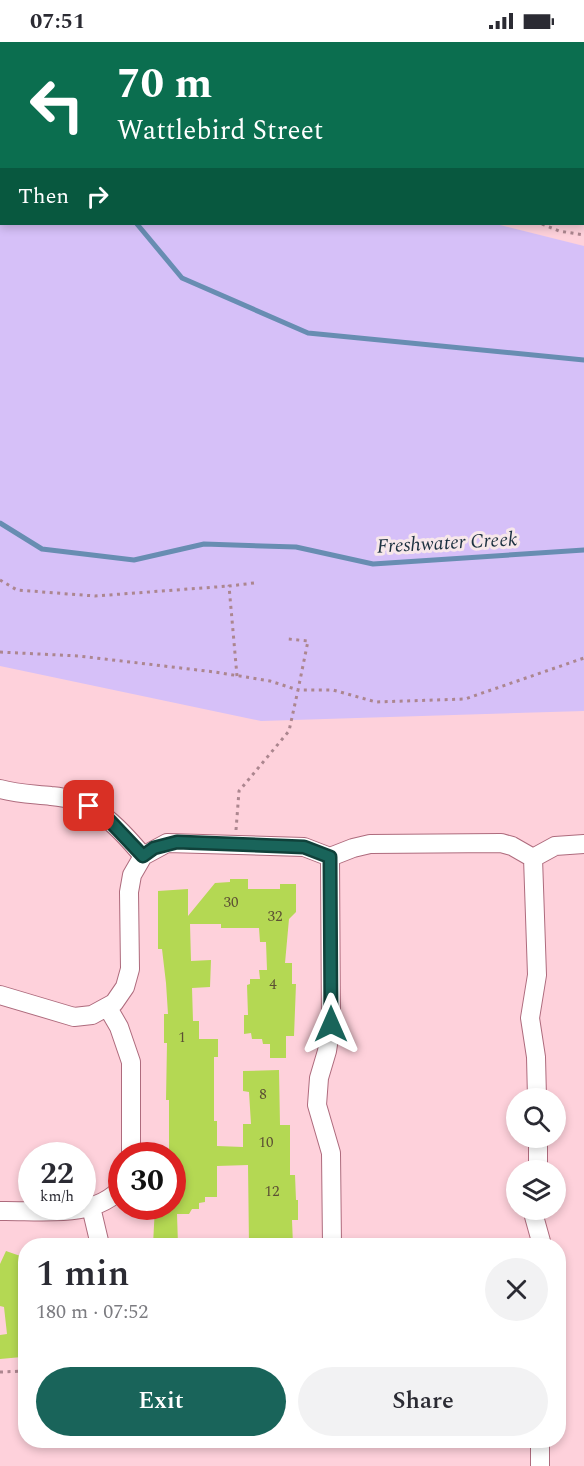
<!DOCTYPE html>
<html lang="en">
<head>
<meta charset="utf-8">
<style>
  :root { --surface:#fff; --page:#f2f2f3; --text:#2b2b33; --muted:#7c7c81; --accent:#19645a }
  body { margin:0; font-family:Spectral,serif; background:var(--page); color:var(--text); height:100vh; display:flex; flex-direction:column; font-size:22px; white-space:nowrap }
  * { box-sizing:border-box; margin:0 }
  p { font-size:20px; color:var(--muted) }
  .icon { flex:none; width:33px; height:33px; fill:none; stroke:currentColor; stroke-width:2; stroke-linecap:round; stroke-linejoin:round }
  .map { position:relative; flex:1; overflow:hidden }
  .drawer { position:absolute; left:18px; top:1196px; width:548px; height:210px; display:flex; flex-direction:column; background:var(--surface); border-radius:24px; box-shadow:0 3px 9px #0003 }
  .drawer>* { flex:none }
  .banner { position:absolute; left:0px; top:0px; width:585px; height:183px; box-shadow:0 3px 9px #0003; background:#0b6e4f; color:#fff; overflow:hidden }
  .controls { position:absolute; left:506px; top:1046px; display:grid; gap:12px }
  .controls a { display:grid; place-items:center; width:60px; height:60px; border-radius:50%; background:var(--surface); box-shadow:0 3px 9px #0003; font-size:30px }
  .speed { position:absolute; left:18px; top:1100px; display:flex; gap:12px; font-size:30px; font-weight:700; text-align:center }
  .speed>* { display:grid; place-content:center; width:78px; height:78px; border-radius:50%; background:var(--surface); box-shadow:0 3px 9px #0003; line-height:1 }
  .speed small { font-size:15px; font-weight:400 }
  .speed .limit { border:9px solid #d22; background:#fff; color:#111 }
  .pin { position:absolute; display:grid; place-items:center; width:51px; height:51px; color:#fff; margin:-26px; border-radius:12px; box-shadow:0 3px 9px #0006 }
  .me { position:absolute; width:66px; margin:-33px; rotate:0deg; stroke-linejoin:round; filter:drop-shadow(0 0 4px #0008) }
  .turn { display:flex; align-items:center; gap:21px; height:126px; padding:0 18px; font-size:27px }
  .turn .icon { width:78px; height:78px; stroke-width:2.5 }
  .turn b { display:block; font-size:42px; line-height:51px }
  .then { display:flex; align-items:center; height:57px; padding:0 18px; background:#0003; gap:12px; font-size:22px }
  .round { display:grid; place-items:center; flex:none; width:63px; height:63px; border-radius:32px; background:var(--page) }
  .headline { display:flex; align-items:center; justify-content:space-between; height:102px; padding:0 18px }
  h1 { font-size:36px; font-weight:600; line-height:45px }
  .button { display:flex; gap:12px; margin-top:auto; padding:12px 18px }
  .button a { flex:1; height:69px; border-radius:36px; background:var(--accent); color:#fff; font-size:24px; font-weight:600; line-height:69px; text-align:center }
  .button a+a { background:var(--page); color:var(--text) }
  .status { display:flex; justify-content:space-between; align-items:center; height:42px; padding:0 30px; background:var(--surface); direction:ltr }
  .status svg { height:16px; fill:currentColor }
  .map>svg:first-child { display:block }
  .green { fill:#d6c0f8 }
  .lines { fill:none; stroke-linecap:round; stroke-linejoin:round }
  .stream { stroke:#688db2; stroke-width:5 }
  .building { fill:#b4d853 }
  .minor-casing { stroke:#ae6b7d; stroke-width:20 }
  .path { stroke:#ac868f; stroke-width:3; stroke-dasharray:3 4.5; stroke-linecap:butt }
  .minor { stroke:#fff; stroke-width:18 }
  .route-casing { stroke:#10413a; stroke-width:15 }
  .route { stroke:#19645a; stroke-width:10 }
  .labels { text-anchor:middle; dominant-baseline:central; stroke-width:6; stroke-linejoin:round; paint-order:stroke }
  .number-label { font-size:15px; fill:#5c5034 }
  .water-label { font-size:20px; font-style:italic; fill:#1b303f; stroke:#f7e7ea }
</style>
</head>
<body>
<div class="status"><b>07:51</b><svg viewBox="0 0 49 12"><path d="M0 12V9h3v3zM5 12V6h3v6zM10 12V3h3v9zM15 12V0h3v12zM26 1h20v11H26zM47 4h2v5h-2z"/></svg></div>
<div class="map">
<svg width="584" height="1424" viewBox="0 0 584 1424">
  <rect width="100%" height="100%" fill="#fed1db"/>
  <path class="green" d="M 0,0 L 196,1 L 2,2 L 2,182 L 496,182 L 584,204 L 584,669 L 261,679 L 0,624 Z"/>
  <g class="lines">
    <path class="stream" d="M 91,0 L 91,2
      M 0,85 L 2,86
      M 137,182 L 182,236 L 308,291 L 584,318
      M 0,481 L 42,507 L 134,518 L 204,502 L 296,505 L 373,522 L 584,508"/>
  </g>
  <path class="building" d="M 230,837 L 248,837 L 248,847 L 280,847 L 280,842 L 296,842 L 296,870 L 289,877 L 285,921 L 292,921 L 292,942 L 296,942 L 294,994 L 286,994 L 286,1016 L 270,1016 L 270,1002 L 263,1002 L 262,997 L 252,997 L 251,991 L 244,992 L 244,973 L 248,973 L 247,943 L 250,942 L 250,937 L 260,937 L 259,928 L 267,928 L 266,900 L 260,900 L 259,886 L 221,886 L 221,882 L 190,882 L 191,919 L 211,918 L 210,945 L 192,946 L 193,979 L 199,979 L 199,997 L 218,997 L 218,1015 L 214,1015 L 214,1079 L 217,1079 L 217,1104 L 243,1105 L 243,1082 L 251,1082 L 249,1050 L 243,1049 L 243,1029 L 279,1028 L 280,1083 L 290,1083 L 290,1133 L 295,1133 L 296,1158 L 298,1158 L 298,1178 L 292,1178 L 293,1203 L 249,1203 L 248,1123 L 217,1124 L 217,1155 L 205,1155 L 205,1160 L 199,1161 L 199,1167 L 192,1167 L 189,1172 L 177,1172 L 178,1203 L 153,1203 L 155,1164 L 172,1164 L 172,1113 L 169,1113 L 169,1058 L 166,1058 L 167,1001 L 164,1001 L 164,972 L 168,972 L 166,941 L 162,907 L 158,907 L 158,849 L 188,847 L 188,874 L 215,841 L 230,840 Z
    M 6,1209 L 26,1216 L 26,1292 L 20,1293 L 22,1315 L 0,1317 L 0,1293 L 7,1292 L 4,1265 L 0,1264 L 0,1222 Z"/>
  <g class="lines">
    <defs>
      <path id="minor" d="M 227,0 L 228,2
        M 547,0 L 547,2
        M 0,747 C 17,752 34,752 51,754 C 93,757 118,784 143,814
        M 330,815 L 331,983 L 327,1009 L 319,1036 L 317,1063 L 331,1111 L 332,1203
        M 533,816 L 537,933 L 530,976 L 536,1015 L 537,1056
        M 0,953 L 74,975 L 92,973 L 114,961 L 125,945 L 130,927 L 129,850 L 132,833 L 143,814 L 167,801 L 304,805 L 330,815 L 353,806 L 370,802 L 501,801 L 512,804 L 533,816 L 555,804 L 584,802
        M 108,966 L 119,985 L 131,1020 L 131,1113
        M 538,1095 L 538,1128
        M 91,1165 L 100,1203
        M 532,1167 L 542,1203
        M 0,1169 C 38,1168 95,1178 122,1145
        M 540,1398 L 540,1424"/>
    </defs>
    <use href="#minor" class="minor-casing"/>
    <path class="path" d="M 542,182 L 559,189 L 584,193
      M 0,538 L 17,548 L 95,554 L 229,544
      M 0,610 L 79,614 L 215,630 L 270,639 L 298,648 L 308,599 L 288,597
      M 237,634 L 229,544 L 254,541
      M 236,788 L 239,749 L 289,689 L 298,648 L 333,648 L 376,660 L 465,657 L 584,616
      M 0,1330 L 26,1329"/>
    <use href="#minor" class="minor"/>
  </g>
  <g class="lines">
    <defs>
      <path id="route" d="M 89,764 L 106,775 L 143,814 L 154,806 L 177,800 L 304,805 L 330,815 L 331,982"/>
    </defs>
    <use href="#route" class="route-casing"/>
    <use href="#route" class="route"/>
  </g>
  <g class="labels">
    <g class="number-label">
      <text x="231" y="860">30</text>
      <text x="275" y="874">32</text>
      <text x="273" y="942">4</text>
      <text x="182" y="995">1</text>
      <text x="263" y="1052">8</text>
      <text x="266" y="1100">10</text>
      <text x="272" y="1149">12</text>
    </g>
    <g class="water-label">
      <text transform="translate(447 501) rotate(-3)">Freshwater Creek</text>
    </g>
  </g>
</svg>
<div class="controls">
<a><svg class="icon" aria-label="search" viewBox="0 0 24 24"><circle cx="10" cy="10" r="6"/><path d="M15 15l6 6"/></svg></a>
<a><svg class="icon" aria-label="layers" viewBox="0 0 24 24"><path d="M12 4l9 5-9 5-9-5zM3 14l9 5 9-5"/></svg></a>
</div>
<div class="speed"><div>22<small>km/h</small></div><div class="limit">30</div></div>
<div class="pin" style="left:89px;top:764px;background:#d93025"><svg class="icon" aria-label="arrive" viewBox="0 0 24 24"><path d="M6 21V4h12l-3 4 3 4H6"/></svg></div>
<svg class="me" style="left:331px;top:982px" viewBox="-20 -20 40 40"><path d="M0-17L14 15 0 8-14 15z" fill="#19645a" stroke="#fff" stroke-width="4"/></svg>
<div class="banner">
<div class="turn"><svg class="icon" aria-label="left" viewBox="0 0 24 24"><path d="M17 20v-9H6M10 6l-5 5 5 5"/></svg><div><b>70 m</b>Wattlebird Street</div></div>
<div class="then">Then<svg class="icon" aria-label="right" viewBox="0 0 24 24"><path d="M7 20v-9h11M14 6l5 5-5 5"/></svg></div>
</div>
<section class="drawer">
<div class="headline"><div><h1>1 min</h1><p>180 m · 07:52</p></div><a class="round"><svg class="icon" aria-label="close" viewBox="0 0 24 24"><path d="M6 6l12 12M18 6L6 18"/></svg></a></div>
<div class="button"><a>Exit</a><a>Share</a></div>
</section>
</div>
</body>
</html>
